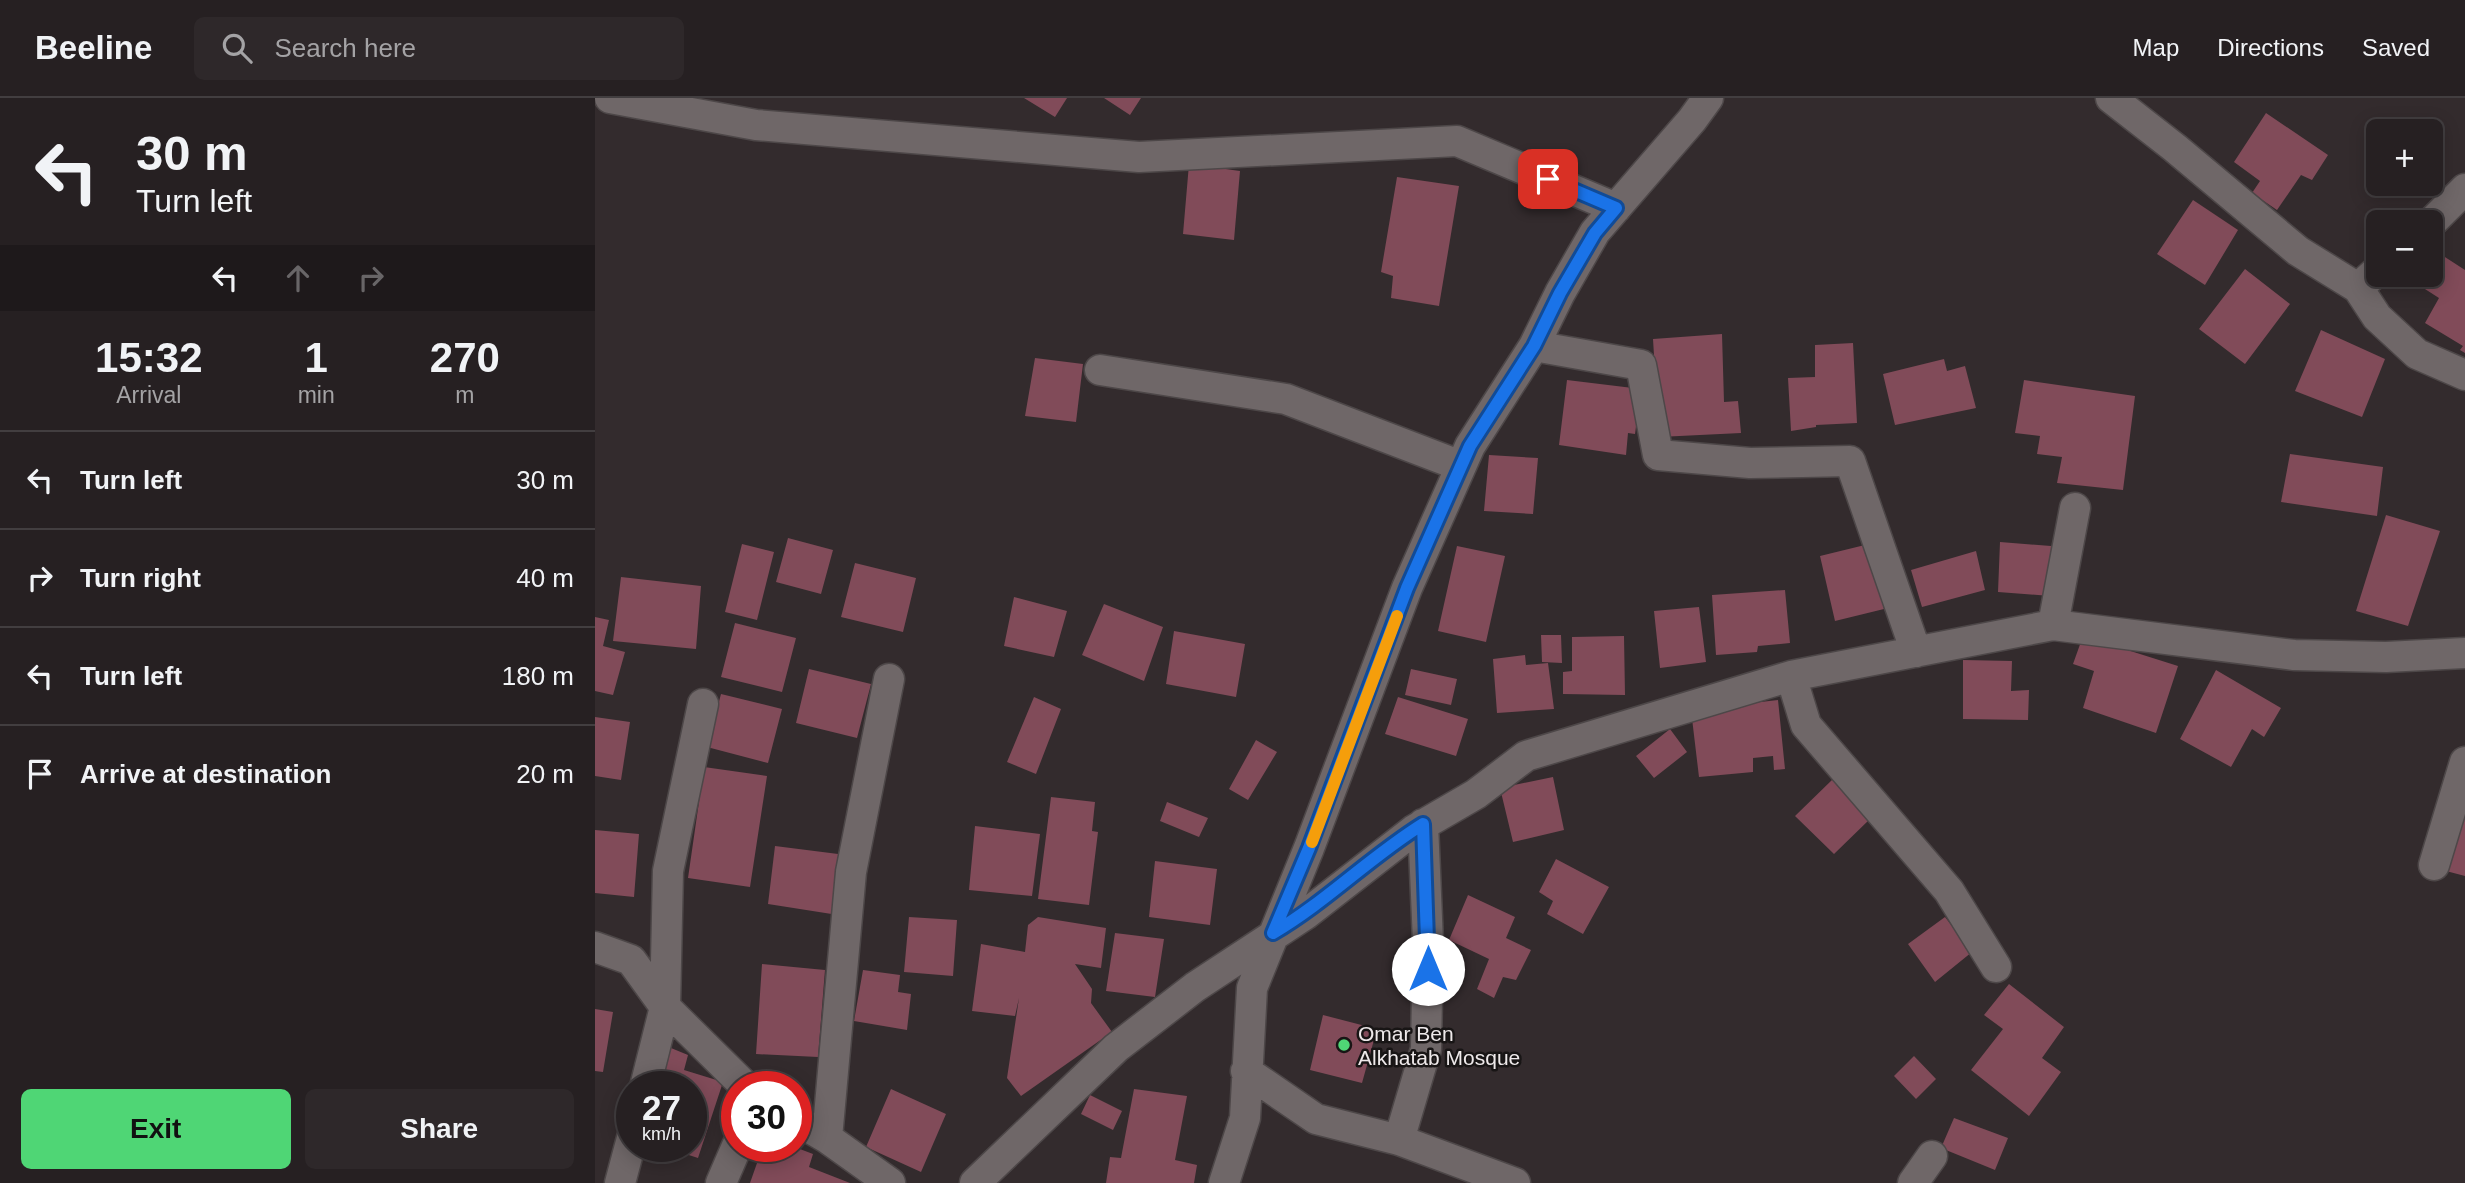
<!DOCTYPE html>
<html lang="en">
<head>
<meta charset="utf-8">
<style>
  :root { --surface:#262022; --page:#2e282a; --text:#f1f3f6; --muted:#a4a3a5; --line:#423e40; --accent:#4fd675 }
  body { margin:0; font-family:Helvetica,sans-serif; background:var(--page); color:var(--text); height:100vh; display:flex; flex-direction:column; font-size:26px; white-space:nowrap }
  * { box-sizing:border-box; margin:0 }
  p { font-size:23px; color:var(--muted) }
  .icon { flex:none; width:38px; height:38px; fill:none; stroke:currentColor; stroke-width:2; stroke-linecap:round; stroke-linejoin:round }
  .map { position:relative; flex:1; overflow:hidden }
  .sheet { display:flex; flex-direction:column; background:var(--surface); width:595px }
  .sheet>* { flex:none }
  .hud { background:#262022; color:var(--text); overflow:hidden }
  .buttons { position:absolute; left:1771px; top:21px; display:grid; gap:14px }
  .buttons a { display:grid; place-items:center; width:77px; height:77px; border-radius:10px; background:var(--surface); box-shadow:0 4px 18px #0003,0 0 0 2px var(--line); font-size:35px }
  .speed { position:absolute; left:21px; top:973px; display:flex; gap:14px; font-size:35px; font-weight:700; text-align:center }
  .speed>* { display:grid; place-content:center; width:91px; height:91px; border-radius:50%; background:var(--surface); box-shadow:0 4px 18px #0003,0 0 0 2px var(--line); line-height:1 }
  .speed small { font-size:18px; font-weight:400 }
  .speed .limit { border:10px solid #d22; background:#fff; color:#111 }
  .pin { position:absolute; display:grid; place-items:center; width:60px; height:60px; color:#fff; margin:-30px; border-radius:14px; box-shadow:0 4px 10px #0006 }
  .me { position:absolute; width:77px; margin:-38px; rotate:0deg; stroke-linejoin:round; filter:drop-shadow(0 0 5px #0008) }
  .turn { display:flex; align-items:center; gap:24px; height:147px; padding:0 21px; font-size:32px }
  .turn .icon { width:91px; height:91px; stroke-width:2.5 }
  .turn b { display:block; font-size:49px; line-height:60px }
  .lanes { display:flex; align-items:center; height:66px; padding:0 21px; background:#0003; justify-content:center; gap:35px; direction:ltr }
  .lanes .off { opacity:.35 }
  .eta { display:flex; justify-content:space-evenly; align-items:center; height:119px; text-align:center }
  .eta b { font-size:42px; font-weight:600; line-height:49px }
  .action { display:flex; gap:14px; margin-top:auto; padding:14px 21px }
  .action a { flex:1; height:80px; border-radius:10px; background:var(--accent); color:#111; font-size:28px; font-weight:600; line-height:80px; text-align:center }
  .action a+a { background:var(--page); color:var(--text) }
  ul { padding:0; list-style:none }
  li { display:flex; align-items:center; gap:21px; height:98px; padding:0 21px; border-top:2px solid var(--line) }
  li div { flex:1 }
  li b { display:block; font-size:26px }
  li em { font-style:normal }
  header { display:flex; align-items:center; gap:42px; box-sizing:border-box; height:98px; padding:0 35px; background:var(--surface); border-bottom:2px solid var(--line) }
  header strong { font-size:33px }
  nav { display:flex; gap:38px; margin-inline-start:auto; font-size:24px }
  .search { width:490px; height:63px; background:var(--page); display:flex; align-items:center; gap:18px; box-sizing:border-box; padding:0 24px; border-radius:10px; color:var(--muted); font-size:26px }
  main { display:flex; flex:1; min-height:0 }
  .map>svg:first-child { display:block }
  .building { fill:#814b59 }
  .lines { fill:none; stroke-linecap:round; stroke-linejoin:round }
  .street-casing { stroke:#4d4748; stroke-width:33 }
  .street { stroke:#6f6768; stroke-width:30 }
  .route-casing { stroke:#114b97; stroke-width:18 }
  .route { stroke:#1a73e8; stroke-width:12 }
  .slow { stroke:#f59e0b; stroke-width:12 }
  .poi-dot { fill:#4fd675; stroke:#181515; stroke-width:2.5 }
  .labels { text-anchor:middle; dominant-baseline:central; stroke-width:5; stroke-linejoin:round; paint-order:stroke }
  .poi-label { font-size:21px; fill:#eee9ea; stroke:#181515; text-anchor:start }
</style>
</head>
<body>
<header>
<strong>Beeline</strong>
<div class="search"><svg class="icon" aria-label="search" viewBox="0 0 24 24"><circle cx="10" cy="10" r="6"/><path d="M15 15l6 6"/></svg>Search here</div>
<nav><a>Map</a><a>Directions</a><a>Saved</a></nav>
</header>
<main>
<section class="sheet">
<div class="hud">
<div class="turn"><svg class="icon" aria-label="left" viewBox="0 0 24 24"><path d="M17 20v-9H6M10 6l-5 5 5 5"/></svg><div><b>30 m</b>Turn left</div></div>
<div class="lanes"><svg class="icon" aria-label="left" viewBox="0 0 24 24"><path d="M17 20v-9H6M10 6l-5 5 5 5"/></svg><svg class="icon off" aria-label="ahead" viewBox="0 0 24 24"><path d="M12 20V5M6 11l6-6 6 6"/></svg><svg class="icon off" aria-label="right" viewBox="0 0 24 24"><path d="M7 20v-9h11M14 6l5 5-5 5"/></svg></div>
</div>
<div class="eta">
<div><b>15:32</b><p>Arrival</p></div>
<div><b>1</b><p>min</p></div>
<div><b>270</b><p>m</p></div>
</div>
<ul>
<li><svg class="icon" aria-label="left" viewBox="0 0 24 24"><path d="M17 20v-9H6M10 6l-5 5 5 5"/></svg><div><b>Turn left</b></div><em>30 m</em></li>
<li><svg class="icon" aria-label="right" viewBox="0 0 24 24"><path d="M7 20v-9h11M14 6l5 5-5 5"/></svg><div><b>Turn right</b></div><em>40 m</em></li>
<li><svg class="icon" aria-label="left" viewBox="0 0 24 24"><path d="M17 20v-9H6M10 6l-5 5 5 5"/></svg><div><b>Turn left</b></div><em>180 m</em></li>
<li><svg class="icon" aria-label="arrive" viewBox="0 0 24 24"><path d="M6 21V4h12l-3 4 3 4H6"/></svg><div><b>Arrive at destination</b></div><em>20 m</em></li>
</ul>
<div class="action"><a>Exit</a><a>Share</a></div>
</section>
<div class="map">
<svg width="1870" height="1085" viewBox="0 0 1870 1085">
  <rect width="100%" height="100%" fill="#332b2d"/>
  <path class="building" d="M 429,0 L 472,0 L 460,19 Z
    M 509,0 L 546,0 L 535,17 Z
    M 1671,15 L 1733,57 L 1717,82 L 1706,77 L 1682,112 L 1657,95 L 1665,83 L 1639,64 Z
    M 594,66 L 645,73 L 639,142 L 588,136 Z
    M 802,79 L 864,88 L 844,208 L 796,200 L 798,178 L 786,174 Z
    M 1598,102 L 1643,132 L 1610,187 L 1562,156 Z
    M 1836,150 L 1870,172 L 1870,255 L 1865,252 L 1868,248 L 1830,225 L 1844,200 L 1808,177 L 1836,177 Z
    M 1650,171 L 1695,206 L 1650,266 L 1604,231 Z
    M 1726,232 L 1790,261 L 1767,319 L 1700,293 Z
    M 1127,236 L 1129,304 L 1143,303 L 1146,335 L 1064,339 L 1058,241 Z
    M 1258,245 L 1262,325 L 1221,327 L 1221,329 L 1196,333 L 1193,280 L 1220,279 L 1220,247 Z
    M 440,260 L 488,266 L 481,324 L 430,318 Z
    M 1349,261 L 1352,273 L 1370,268 L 1381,310 L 1300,327 L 1288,276 Z
    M 972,282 L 1046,291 L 1040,336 L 1033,335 L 1031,357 L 964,347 Z
    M 1429,282 L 1540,298 L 1528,392 L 1462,385 L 1467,359 L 1442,356 L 1445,338 L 1420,335 Z
    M 1695,356 L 1788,369 L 1782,418 L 1686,404 Z
    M 894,357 L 943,360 L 938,416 L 889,413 Z
    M 1791,417 L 1845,433 L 1813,528 L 1761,513 Z
    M 193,440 L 238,452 L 226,496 L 181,484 Z
    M 1405,444 L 1456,448 L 1455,498 L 1403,494 Z
    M 147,446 L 179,454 L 162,522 L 130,514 Z
    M 1274,446 L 1289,511 L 1240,523 L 1225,458 Z
    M 862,448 L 910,458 L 891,544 L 843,533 Z
    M 1381,453 L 1390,492 L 1327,509 L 1316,472 Z
    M 260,465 L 321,480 L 308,534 L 246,519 Z
    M 26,479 L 106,488 L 101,551 L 18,543 Z
    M 1190,492 L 1195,545 L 1163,548 L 1162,554 L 1121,557 L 1117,497 Z
    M 419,499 L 472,513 L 459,559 L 409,548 Z
    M 509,506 L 568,529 L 549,583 L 487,557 Z
    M 1104,509 L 1111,564 L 1065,570 L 1059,513 Z
    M 0,519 L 14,522 L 8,548 L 30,554 L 18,597 L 0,593 Z
    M 140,525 L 201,540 L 187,594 L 126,579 Z
    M 579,533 L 650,546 L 641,599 L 571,586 Z
    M 946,537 L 966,537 L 967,565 L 947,564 Z
    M 1029,538 L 1030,597 L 968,596 L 968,574 L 977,573 L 977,539 Z
    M 1488,538 L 1583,568 L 1561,635 L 1488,610 L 1499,573 L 1478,566 Z
    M 930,557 L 931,567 L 953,565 L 959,611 L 902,615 L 898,561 Z
    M 1368,562 L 1417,563 L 1416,593 L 1434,592 L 1433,622 L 1368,621 Z
    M 214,571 L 276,586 L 262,640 L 201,625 Z
    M 816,571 L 862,581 L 856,607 L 810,597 Z
    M 1621,572 L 1686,610 L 1669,639 L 1657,631 L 1636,669 L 1585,641 Z
    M 126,596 L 187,611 L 173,665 L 112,649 Z
    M 439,599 L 466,611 L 441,676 L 412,664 Z
    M 803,599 L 873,621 L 861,658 L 790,636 Z
    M 1183,602 L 1190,671 L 1179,672 L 1178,658 L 1158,660 L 1158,674 L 1104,679 L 1096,612 Z
    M 0,619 L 35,624 L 26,682 L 0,678 Z
    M 1075,631 L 1092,654 L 1059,680 L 1041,658 Z
    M 661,642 L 682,654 L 653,702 L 634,691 Z
    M 109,669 L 172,678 L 155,789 L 93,780 Z
    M 958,679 L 969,732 L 918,744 L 905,690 Z
    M 1238,681 L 1276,720 L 1239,756 L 1200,718 Z
    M 456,699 L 500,704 L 497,733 L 503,734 L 494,807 L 443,801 Z
    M 572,704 L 613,720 L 604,739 L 565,723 Z
    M 1870,706 L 1870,778 L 1851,773 Z
    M 380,728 L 445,736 L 437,798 L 374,792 Z
    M 0,732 L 44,736 L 39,799 L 0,795 Z
    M 180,748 L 251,757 L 243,817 L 173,806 Z
    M 961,761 L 1014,789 L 988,836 L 952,816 L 958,803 L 944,794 Z
    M 560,763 L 622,771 L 615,827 L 554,819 Z
    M 873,797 L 920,819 L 911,840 L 936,852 L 921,882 L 908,879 L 899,900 L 882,891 L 894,861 L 854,842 Z
    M 314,819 L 362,822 L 358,878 L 309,874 Z
    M 443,819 L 511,830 L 506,870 L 480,866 L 497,891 L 496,905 L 517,934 L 426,998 L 412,980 L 424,900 L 420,918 L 377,913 L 386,846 L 430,854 L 433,827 Z
    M 1350,819 L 1377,854 L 1340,884 L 1313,846 Z
    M 520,835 L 569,841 L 560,899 L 511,893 Z
    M 167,866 L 230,872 L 223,959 L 161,956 Z
    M 268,872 L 305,877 L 303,894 L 316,896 L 312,932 L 259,923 Z
    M 1414,886 L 1469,929 L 1447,960 L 1466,974 L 1434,1018 L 1376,972 L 1408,931 L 1389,917 Z
    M 0,911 L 18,914 L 8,974 L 0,973 Z
    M 728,917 L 782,931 L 767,985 L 715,972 Z
    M 76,950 L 93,957 L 89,972 L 128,984 L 103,1060 L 69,1049 L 96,1048 L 96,989 L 64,989 Z
    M 1319,958 L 1341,981 L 1321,1001 L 1299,978 Z
    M 296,991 L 351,1016 L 326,1074 L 271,1049 Z
    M 539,991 L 592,998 L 580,1062 L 602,1067 L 599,1085 L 511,1085 L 515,1059 L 526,1060 Z
    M 495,997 L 527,1013 L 518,1032 L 486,1016 Z
    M 1359,1020 L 1413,1040 L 1400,1072 L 1346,1050 Z
    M 168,1048 L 197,1048 L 218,1056 L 214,1069 L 255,1085 L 155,1085 Z"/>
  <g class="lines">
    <defs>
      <path id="street" d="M 15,0 L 161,27 L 544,59 L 862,43 L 1021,110
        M 1516,0 L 1580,50 L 1703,153 L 1763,190 L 1782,219 L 1822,256 L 1870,277
        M 1836,125 L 1870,91
        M 1763,190 L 1783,172
        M 939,248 L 1046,267 L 1063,357 L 1155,365 L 1255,363 L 1321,554
        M 505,272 L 691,301 L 866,368
        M 1458,527 L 1480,410
        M 1196,578 L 1211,627 L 1354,793 L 1401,869
        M 1839,767 L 1870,664
        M 0,849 L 36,862 L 70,909 L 151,989
        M 651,973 L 721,1021 L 804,1042 L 920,1085
        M 50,989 L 70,909 L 73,773 L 108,606
        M 201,1022 L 232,1040 L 295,1085
        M 232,1040 L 256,774 L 294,581
        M 804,1042 L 831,951 L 833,844 L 828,726
        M 25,1085 L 37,1040
        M 126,1085 L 142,1048
        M 380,1085 L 521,950 L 600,889 L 711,816 L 819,732 L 881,696 L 931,658 L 1196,578 L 1458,527 L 1699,557 L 1791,559 L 1870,555
        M 629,1085 L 650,1020 L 657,890 L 714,750 L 812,490 L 875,348 L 939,248 L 965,195 L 1000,134 L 1097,22 L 1113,0
        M 1318,1085 L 1337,1058"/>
    </defs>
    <use href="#street" class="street-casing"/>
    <use href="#street" class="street"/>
  </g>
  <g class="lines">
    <defs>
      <path id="route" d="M 833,871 L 828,726 C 775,759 731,804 678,835 L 714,750 L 812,490 L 875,348 L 939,248 L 965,195 L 1000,135 L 1021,110 L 953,81"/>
    </defs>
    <use href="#route" class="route-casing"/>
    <use href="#route" class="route"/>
    <path class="slow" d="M 717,744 L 802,518"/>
  </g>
  <circle class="poi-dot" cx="749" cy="947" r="7"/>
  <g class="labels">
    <g class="poi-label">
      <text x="763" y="935">Omar Ben<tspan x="763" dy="24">Alkhatab Mosque</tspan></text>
    </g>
  </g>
</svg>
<div class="buttons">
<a>+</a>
<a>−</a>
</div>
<div class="speed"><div>27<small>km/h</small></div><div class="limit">30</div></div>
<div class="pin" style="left:953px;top:81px;background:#d93025"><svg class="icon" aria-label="arrive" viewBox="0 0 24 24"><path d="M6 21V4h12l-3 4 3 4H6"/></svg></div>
<svg class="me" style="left:833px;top:871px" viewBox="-20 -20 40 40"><circle r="19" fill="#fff"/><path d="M0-13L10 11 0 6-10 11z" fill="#1a73e8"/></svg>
</div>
</main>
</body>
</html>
